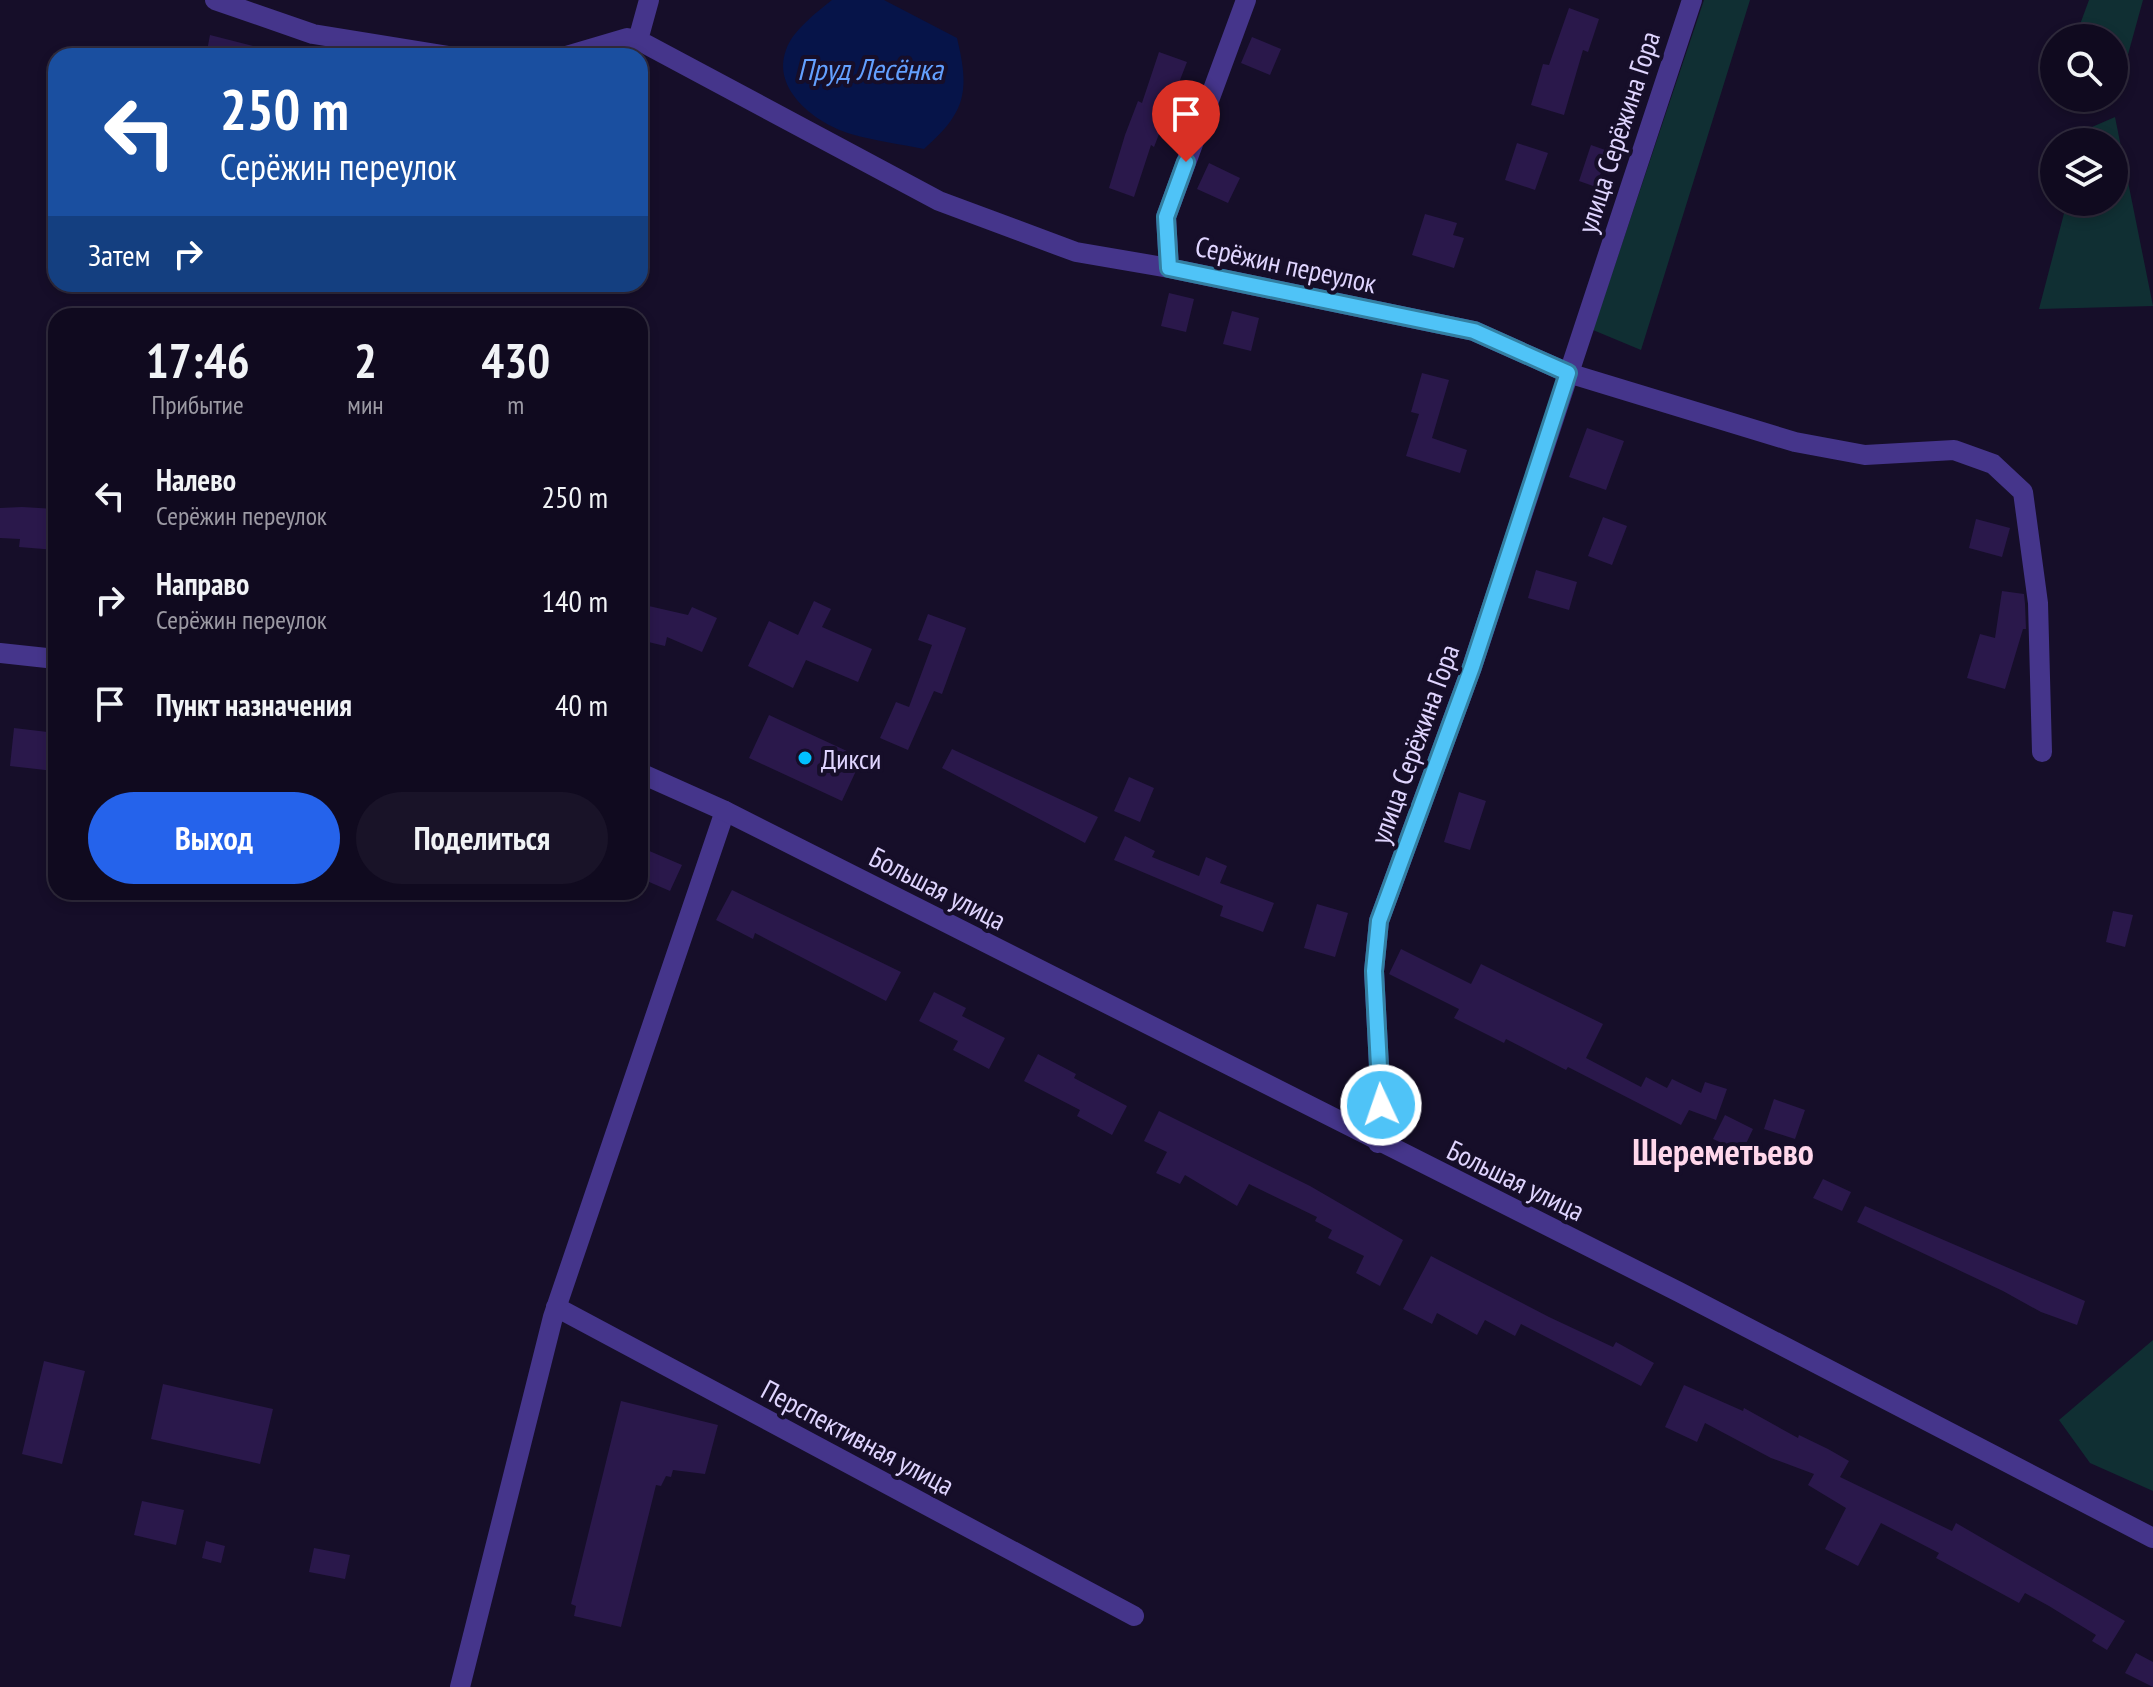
<!DOCTYPE html>
<html lang="ru">
<head>
<meta charset="utf-8">
<style>
  :root { --surface:#100a1f; --page:#191328; --text:#f1f3f6; --muted:#9c9aa4; --line:#302b3d; --accent:#2563eb }
  body { margin:0; font-family:"PT Sans Narrow",sans-serif; background:var(--page); color:var(--text); height:100vh; display:flex; flex-direction:column; font-size:30px; white-space:nowrap }
  * { box-sizing:border-box; margin:0 }
  p { font-size:26px; color:var(--muted) }
  .icon { flex:none; width:44px; height:44px; fill:none; stroke:currentColor; stroke-width:2; stroke-linecap:round; stroke-linejoin:round }
  .map { position:relative; flex:1; overflow:hidden }
  .panel { position:absolute; left:48px; top:308px; width:600px; height:592px; display:flex; flex-direction:column; background:var(--surface); border-radius:24px; box-shadow:0 4px 12px #0003,0 0 0 2px var(--line) }
  .panel>* { flex:none }
  .banner { position:absolute; left:48px; top:48px; width:600px; height:244px; border-radius:24px; box-shadow:0 4px 12px #0003,0 0 0 2px var(--line); background:#1a4fa0; color:#fff; overflow:hidden }
  .tools { position:absolute; left:2040px; top:24px; display:grid; gap:16px }
  .tools a { display:grid; place-items:center; width:88px; height:88px; border-radius:50%; background:var(--surface); box-shadow:0 4px 12px #0003,0 0 0 2px var(--line); font-size:40px }
  .pin { position:absolute; display:grid; place-items:center; width:68px; height:68px; color:#fff; margin:-82px -34px; border-radius:50% 50% 50% 0; rotate:-45deg; box-shadow:0 0 8px #0007 }
  .pin .icon { rotate:45deg }
  .me { position:absolute; width:88px; margin:-44px; rotate:357deg; stroke-linejoin:round; filter:drop-shadow(0 0 6px #0008) }
  .turn { display:flex; align-items:center; gap:28px; height:168px; padding:0 40px; font-size:36px }
  .turn .icon { width:104px; height:104px; stroke-width:2.5 }
  .turn b { display:block; font-size:56px; line-height:68px }
  .then { display:flex; align-items:center; height:76px; padding:0 40px; background:#0003; gap:16px; font-size:30px }
  .eta { display:flex; justify-content:space-evenly; align-items:center; height:136px; text-align:center }
  .eta b { font-size:48px; font-weight:600; line-height:56px }
  .button { display:flex; gap:16px; margin-top:auto; padding:16px 40px }
  .button a { flex:1; height:92px; border-radius:48px; background:var(--accent); color:#fff; font-size:32px; font-weight:600; line-height:92px; text-align:center }
  .button a+a { background:var(--page); color:var(--text) }
  ul { padding:0; list-style:none }
  li { display:flex; align-items:center; gap:24px; height:104px; padding:0 40px }
  li div { flex:1 }
  li b { display:block; font-size:30px }
  li em { font-style:normal }
  .map>svg:first-child { display:block }
  .green { fill:#102f33 }
  .water { fill:#061449 }
  .building { fill:#2a184b }
  .lines { fill:none; stroke-linecap:round; stroke-linejoin:round }
  .minor { stroke:#45358b; stroke-width:20 }
  .tertiary { stroke:#45358b; stroke-width:20 }
  .route-casing { stroke:#337fa1; stroke-width:20 }
  .route { stroke:#4fc3f7; stroke-width:14 }
  .poi-dot { fill:#01c0ff; stroke:#160e29; stroke-width:3 }
  .labels { text-anchor:middle; dominant-baseline:central; stroke-width:8; stroke-linejoin:round; paint-order:stroke }
  .street-label { font-size:28px; fill:#e0d5ff; stroke:#160e29 }
  .poi-label { font-size:28px; fill:#e0d5ff; stroke:#160e29; text-anchor:start }
  .water-label { font-size:30px; font-style:italic; fill:#63a0ff; stroke:#160e29 }
  .district-label { font-size:36px; font-weight:bold; fill:#ffd7eb; stroke:#160e29 }
</style>
</head>
<body>
<div class="map">
<svg width="2153" height="1687" viewBox="0 0 2153 1687">
  <rect width="100%" height="100%" fill="#160e29"/>
  <path class="green" d="M 1704,0 L 1750,0 L 1641,350 L 1593,330 Z
    M 2089,0 L 2143,0 L 2121,80 L 2114,81 L 2114,38 L 2075,38 Z
    M 2115,117 L 2153,306 L 2039,309 L 2067,202 L 2114,202 L 2114,142 L 2082,142 L 2085,130 Z
    M 2153,1340 L 2153,1491 L 2090,1463 L 2059,1420 Z"/>
  <path class="water" d="M 832,0 L 884,0 L 957,38 C 970,92 966,112 924,149 C 900,144 875,141 851,134 C 817,124 771,90 786,50 C 792,31 817,12 832,0 Z"/>
  <path class="building" d="M 1569,8 L 1599,19 L 1588,52 L 1583,50 L 1564,115 L 1531,105 L 1543,64 L 1549,65 Z
    M 210,35 L 269,50 L 268,56 L 206,56 Z
    M 1252,37 L 1281,49 L 1270,75 L 1241,63 Z
    M 1159,52 L 1187,62 L 1154,147 L 1151,145 L 1134,197 L 1109,188 L 1125,135 L 1138,101 L 1142,103 Z
    M 1517,143 L 1548,153 L 1535,190 L 1505,180 Z
    M 1591,145 L 1608,151 L 1596,187 L 1579,181 Z
    M 1209,163 L 1240,178 L 1228,203 L 1197,189 Z
    M 1425,214 L 1457,223 L 1453,235 L 1464,238 L 1454,268 L 1412,255 Z
    M 1169,293 L 1194,299 L 1186,332 L 1161,326 Z
    M 1232,311 L 1259,318 L 1251,351 L 1223,344 Z
    M 1422,373 L 1449,380 L 1432,438 L 1467,450 L 1460,473 L 1406,456 L 1419,414 L 1411,412 Z
    M 1587,428 L 1624,441 L 1606,490 L 1569,477 Z
    M 22,507 L 56,509 L 56,550 L 19,547 L 20,539 L 0,538 L 0,508 Z
    M 1603,517 L 1627,526 L 1612,565 L 1588,556 Z
    M 1976,519 L 2010,528 L 2002,557 L 1969,548 Z
    M 1536,570 L 1577,582 L 1569,610 L 1528,598 Z
    M 2002,591 L 2024,594 L 2025,604 L 2026,629 L 2023,629 L 2005,689 L 1967,678 L 1980,634 L 1995,638 Z
    M 814,601 L 831,609 L 822,627 L 872,649 L 858,682 L 806,660 L 793,688 L 748,666 L 769,621 L 798,635 Z
    M 640,604 L 688,615 L 692,607 L 717,618 L 702,652 L 667,637 L 665,646 L 640,640 Z
    M 928,614 L 966,628 L 942,694 L 934,691 L 908,750 L 880,738 L 896,702 L 909,707 L 932,645 L 918,640 Z
    M 769,715 L 862,758 L 842,801 L 749,758 Z
    M 14,728 L 56,733 L 54,771 L 10,766 Z
    M 952,749 L 1098,817 L 1085,843 L 942,768 Z
    M 1129,777 L 1154,788 L 1140,822 L 1114,811 Z
    M 1459,792 L 1486,801 L 1470,850 L 1444,842 Z
    M 1125,836 L 1155,851 L 1152,857 L 1199,876 L 1206,857 L 1227,866 L 1220,883 L 1274,903 L 1263,932 L 1220,916 L 1223,906 L 1114,860 Z
    M 640,847 L 682,865 L 670,891 L 640,878 Z
    M 732,890 L 901,972 L 886,1001 L 755,933 L 753,939 L 716,920 Z
    M 1317,904 L 1348,913 L 1335,957 L 1304,948 Z
    M 2113,911 L 2133,915 L 2125,947 L 2106,942 Z
    M 1401,949 L 1471,984 L 1481,964 L 1603,1024 L 1586,1058 L 1641,1087 L 1646,1077 L 1667,1088 L 1672,1079 L 1701,1093 L 1705,1082 L 1727,1089 L 1716,1120 L 1689,1110 L 1681,1125 L 1568,1067 L 1566,1070 L 1506,1039 L 1504,1043 L 1454,1018 L 1459,1009 L 1389,974 Z
    M 934,992 L 966,1008 L 962,1016 L 1005,1038 L 989,1069 L 953,1050 L 958,1041 L 919,1021 Z
    M 1038,1054 L 1076,1074 L 1074,1078 L 1127,1106 L 1112,1135 L 1077,1116 L 1080,1110 L 1024,1081 Z
    M 1774,1099 L 1805,1110 L 1795,1139 L 1764,1129 Z
    M 1159,1111 L 1310,1186 L 1403,1240 L 1380,1286 L 1356,1273 L 1364,1256 L 1328,1238 L 1332,1230 L 1315,1221 L 1317,1217 L 1249,1184 L 1237,1206 L 1185,1175 L 1180,1184 L 1156,1173 L 1167,1152 L 1144,1141 Z
    M 1725,1115 L 1753,1129 L 1742,1152 L 1713,1139 Z
    M 1823,1179 L 1851,1192 L 1842,1211 L 1813,1198 Z
    M 1865,1206 L 2085,1301 L 2077,1325 L 2041,1312 L 2003,1291 L 1857,1222 Z
    M 1431,1256 L 1549,1317 L 1613,1347 L 1616,1342 L 1654,1363 L 1641,1386 L 1521,1324 L 1515,1336 L 1485,1320 L 1477,1335 L 1437,1313 L 1432,1324 L 1403,1309 Z
    M 44,1361 L 85,1371 L 62,1464 L 22,1454 Z
    M 163,1384 L 273,1409 L 260,1464 L 151,1439 Z
    M 1684,1385 L 1743,1411 L 1744,1408 L 1798,1438 L 1799,1435 L 1828,1449 L 1849,1461 L 1840,1477 L 1952,1531 L 1956,1523 L 2125,1621 L 2107,1650 L 2092,1641 L 2096,1635 L 2049,1606 L 2025,1593 L 2019,1603 L 1936,1558 L 1939,1553 L 1881,1523 L 1858,1566 L 1825,1549 L 1846,1508 L 1808,1485 L 1814,1474 L 1771,1458 L 1705,1423 L 1697,1442 L 1665,1427 Z
    M 621,1401 L 718,1425 L 705,1474 L 673,1470 L 671,1477 L 666,1476 L 661,1486 L 656,1485 L 621,1627 L 574,1616 L 576,1606 L 571,1604 Z
    M 142,1501 L 184,1510 L 176,1545 L 134,1535 Z
    M 206,1541 L 225,1546 L 221,1563 L 202,1558 Z
    M 314,1548 L 350,1555 L 345,1579 L 309,1572 Z
    M 2136,1653 L 2153,1662 L 2153,1687 L 2125,1673 Z"/>
  <g class="lines">
    <path class="minor" d="M 215,0 L 313,34 L 449,56
      M 1246,0 L 1166,217 L 1169,268 L 1474,331 L 1568,373 L 1795,442 L 1865,455 L 1954,450 L 1993,464 L 2023,492 L 2038,603 L 2042,752
      M 638,40 L 649,0
      M 566,56 L 627,38 L 638,40 L 939,201 L 1076,252 L 1169,268
      M 1378,1143 L 1381,1105 L 1374,971 L 1379,921 L 1472,667 L 1692,0
      M 556,1307 L 1134,1616
      M 460,1687 L 553,1317 L 725,811"/>
    <path class="tertiary" d="M 0,653 L 56,659
      M 640,773 L 725,811 L 1679,1292 L 2153,1538"/>
  </g>
  <g class="lines">
    <defs>
      <path id="route" d="M 1186,162 L 1166,217 L 1169,268 L 1474,331 L 1568,373 L 1472,667 L 1379,921 L 1374,971 L 1381,1105"/>
    </defs>
    <use href="#route" class="route-casing"/>
    <use href="#route" class="route"/>
  </g>
  <circle class="poi-dot" cx="805" cy="758" r="8"/>
  <g class="labels">
    <g class="street-label">
      <text transform="translate(1618 132) rotate(-72)">улица Серёжина Гора</text>
      <text transform="translate(1286 264) rotate(12)">Серёжин переулок</text>
      <text transform="translate(1414 744) rotate(-70)">улица Серёжина Гора</text>
      <text transform="translate(938 888) rotate(27)">Большая улица</text>
      <text transform="translate(1516 1180) rotate(26)">Большая улица</text>
      <text transform="translate(858 1437) rotate(28)">Перспективная улица</text>
    </g>
    <g class="poi-label">
      <text x="821" y="758">Дикси</text>
    </g>
    <g class="water-label">
      <text x="870" y="68">Пруд Лесёнка</text>
    </g>
    <g class="district-label">
      <text x="1723" y="1151">Шереметьево</text>
    </g>
  </g>
</svg>
<div class="tools">
<a><svg class="icon" aria-label="search" viewBox="0 0 24 24"><circle cx="10" cy="10" r="6"/><path d="M15 15l6 6"/></svg></a>
<a><svg class="icon" aria-label="layers" viewBox="0 0 24 24"><path d="M12 4l9 5-9 5-9-5zM3 14l9 5 9-5"/></svg></a>
</div>
<div class="pin" style="left:1186px;top:162px;background:#d93025"><svg class="icon" aria-label="arrive" viewBox="0 0 24 24"><path d="M6 21V4h12l-3 4 3 4H6"/></svg></div>
<svg class="me" style="left:1381px;top:1105px" viewBox="-20 -20 40 40"><circle r="17" fill="#4fc3f7" stroke="#fff" stroke-width="3"/><path d="M0-11L8 9 0 5-8 9z" fill="#fff"/></svg>
<div class="banner">
<div class="turn"><svg class="icon" aria-label="left" viewBox="0 0 24 24"><path d="M17 20v-9H6M10 6l-5 5 5 5"/></svg><div><b>250 m</b>Серёжин переулок</div></div>
<div class="then">Затем<svg class="icon" aria-label="right" viewBox="0 0 24 24"><path d="M7 20v-9h11M14 6l5 5-5 5"/></svg></div>
</div>
<section class="panel">
<div class="eta">
<div><b>17:46</b><p>Прибытие</p></div>
<div><b>2</b><p>мин</p></div>
<div><b>430</b><p>m</p></div>
</div>
<ul>
<li><svg class="icon" aria-label="left" viewBox="0 0 24 24"><path d="M17 20v-9H6M10 6l-5 5 5 5"/></svg><div><b>Налево</b><p>Серёжин переулок</p></div><em>250 m</em></li>
<li><svg class="icon" aria-label="right" viewBox="0 0 24 24"><path d="M7 20v-9h11M14 6l5 5-5 5"/></svg><div><b>Направо</b><p>Серёжин переулок</p></div><em>140 m</em></li>
<li><svg class="icon" aria-label="arrive" viewBox="0 0 24 24"><path d="M6 21V4h12l-3 4 3 4H6"/></svg><div><b>Пункт назначения</b></div><em>40 m</em></li>
</ul>
<div class="button"><a>Выход</a><a>Поделиться</a></div>
</section>
</div>
</body>
</html>
